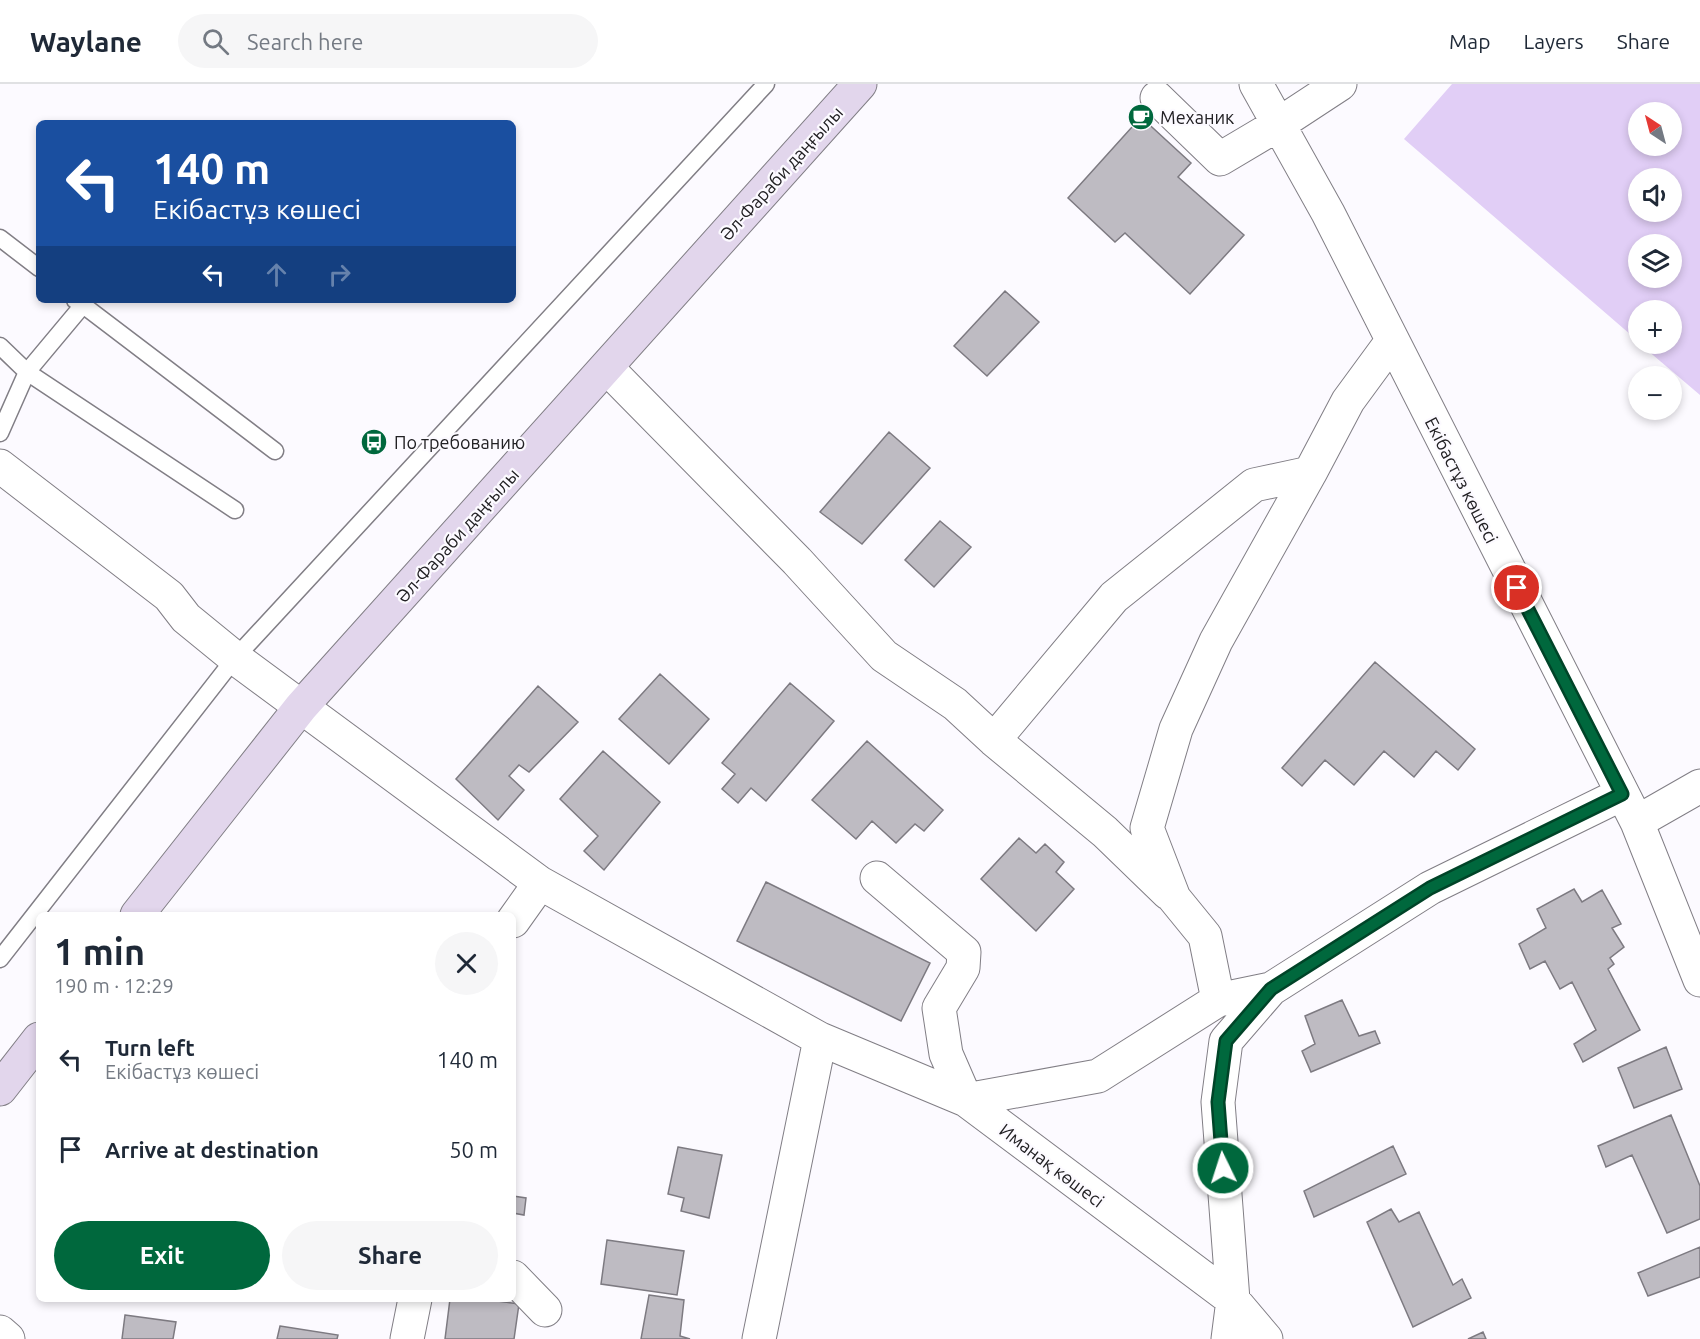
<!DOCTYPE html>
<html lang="en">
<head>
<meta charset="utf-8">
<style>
  :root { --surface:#fff; --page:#f6f6f7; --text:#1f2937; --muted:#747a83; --line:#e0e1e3; --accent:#00683d }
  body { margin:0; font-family:Ubuntu,sans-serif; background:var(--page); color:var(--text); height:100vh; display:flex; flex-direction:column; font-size:22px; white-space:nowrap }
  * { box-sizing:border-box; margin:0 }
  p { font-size:20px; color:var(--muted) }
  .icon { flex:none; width:33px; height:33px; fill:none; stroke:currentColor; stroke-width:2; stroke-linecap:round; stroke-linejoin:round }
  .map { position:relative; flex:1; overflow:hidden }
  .sheet { position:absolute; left:36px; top:828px; width:480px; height:390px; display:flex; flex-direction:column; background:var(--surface); border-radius:9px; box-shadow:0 3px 9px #0003 }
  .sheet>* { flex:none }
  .guide { position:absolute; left:36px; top:36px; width:480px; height:183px; border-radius:9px; box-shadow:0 3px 9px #0003; background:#1a4fa0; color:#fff; overflow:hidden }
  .needle { width:39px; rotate:324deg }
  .controls { position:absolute; left:1628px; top:18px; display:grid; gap:12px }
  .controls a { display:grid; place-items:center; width:54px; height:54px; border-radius:50%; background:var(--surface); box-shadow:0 3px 9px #0003; font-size:30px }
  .pin { position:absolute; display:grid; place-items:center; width:51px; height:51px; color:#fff; margin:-26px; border:3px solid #fff; border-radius:50%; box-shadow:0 2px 6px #0007 }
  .me { position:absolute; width:66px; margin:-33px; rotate:356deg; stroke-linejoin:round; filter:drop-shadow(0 0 4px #0008) }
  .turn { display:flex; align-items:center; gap:21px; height:126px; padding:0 18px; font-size:27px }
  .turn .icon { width:78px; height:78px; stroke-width:2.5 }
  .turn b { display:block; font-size:42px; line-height:51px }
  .lanes { display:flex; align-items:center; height:57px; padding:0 18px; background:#0003; justify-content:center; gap:30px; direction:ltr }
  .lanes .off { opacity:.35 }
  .round { display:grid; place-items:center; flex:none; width:63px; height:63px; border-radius:32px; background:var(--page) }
  .head { display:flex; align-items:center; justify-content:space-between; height:102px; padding:0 18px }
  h1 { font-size:36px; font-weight:700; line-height:45px }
  .action { display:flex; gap:12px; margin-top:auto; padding:12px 18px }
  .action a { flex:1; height:69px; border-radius:36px; background:var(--accent); color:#fff; font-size:24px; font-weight:700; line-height:69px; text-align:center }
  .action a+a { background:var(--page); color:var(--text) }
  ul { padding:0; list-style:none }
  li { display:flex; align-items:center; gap:18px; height:90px; padding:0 18px }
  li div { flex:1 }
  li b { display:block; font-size:22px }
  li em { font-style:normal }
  header { display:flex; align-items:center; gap:36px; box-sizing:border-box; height:84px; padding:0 30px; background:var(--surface); border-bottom:2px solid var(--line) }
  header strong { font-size:28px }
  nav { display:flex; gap:33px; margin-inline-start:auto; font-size:21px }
  .search { width:420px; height:54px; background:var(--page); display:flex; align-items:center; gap:15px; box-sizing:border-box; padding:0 21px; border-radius:33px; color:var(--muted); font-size:22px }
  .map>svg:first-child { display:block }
  .green { fill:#e1cef6; fill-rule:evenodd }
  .building { fill:#bebbc2; stroke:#7d7a81; stroke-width:1.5 }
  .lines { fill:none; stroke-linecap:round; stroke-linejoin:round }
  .lane-casing { stroke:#817e85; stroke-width:19 }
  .street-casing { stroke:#817e85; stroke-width:35 }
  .secondary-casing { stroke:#817e85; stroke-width:35 }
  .lane { stroke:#fff; stroke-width:16 }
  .street { stroke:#fff; stroke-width:33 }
  .secondary { stroke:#e2d6ec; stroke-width:33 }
  .route-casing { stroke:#004428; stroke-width:15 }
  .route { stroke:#00683d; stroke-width:10 }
  .labels { text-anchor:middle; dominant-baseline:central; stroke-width:4.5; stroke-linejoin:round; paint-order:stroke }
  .poi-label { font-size:18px; fill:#222124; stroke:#fcfaff; text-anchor:start }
  .street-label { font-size:18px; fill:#222124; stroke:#fcfaff }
</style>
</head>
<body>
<header>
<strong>Waylane</strong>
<div class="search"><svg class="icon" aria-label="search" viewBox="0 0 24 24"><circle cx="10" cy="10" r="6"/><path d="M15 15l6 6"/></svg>Search here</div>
<nav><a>Map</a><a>Layers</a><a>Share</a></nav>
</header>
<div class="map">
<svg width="1700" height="1255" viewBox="0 0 1700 1255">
  <rect width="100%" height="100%" fill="#fcfaff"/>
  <path class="green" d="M 1452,0 L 1700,0 L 1700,311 L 1640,260 L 1671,260 L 1671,226 L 1638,226 L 1638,257 L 1404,55 ZM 1638,28 L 1671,28 L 1671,62 L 1638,62 ZM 1638,94 L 1671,94 L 1671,128 L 1638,128 ZM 1638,160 L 1671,160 L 1671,194 L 1638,194 Z"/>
  <path class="building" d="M 1141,33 L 1191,79 L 1178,93 L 1244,151 L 1190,210 L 1125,149 L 1115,158 L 1068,114 Z
    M 1005,207 L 1039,238 L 987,292 L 954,262 Z
    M 889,348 L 930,384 L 862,460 L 820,428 Z
    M 940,437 L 971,463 L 934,503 L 905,476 Z
    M 1375,578 L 1475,665 L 1458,686 L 1436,667 L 1414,693 L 1384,667 L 1354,701 L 1325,676 L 1302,702 L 1282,684 Z
    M 660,590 L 709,635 L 669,680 L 619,635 Z
    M 790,599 L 834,637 L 766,717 L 751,704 L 738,719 L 722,705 L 735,690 L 722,679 Z
    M 538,602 L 578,638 L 529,688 L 519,681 L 509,692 L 524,706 L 498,736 L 456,695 Z
    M 867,657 L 943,726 L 924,747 L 915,740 L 896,759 L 872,737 L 856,755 L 812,716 Z
    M 603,667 L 660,718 L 604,786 L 584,767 L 598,752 L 560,715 Z
    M 1019,754 L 1036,769 L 1045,760 L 1064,778 L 1056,788 L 1074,805 L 1036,847 L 981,795 Z
    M 766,798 L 930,879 L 901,937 L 737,857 Z
    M 1574,805 L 1582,818 L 1602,806 L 1621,840 L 1612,844 L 1624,863 L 1610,874 L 1614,880 L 1608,885 L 1640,946 L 1583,978 L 1574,960 L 1596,946 L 1572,898 L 1560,905 L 1545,877 L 1530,885 L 1519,860 L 1546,844 L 1537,825 Z
    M 1342,916 L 1359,952 L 1375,947 L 1380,959 L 1311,988 L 1302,967 L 1315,960 L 1305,932 Z
    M 1666,963 L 1682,1005 L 1634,1024 L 1618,984 Z
    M 1671,1031 L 1700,1102 L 1700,1135 L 1667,1149 L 1632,1071 L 1606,1083 L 1598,1062 Z
    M 1393,1062 L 1406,1090 L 1314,1133 L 1304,1107 Z
    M 678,1063 L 722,1071 L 709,1134 L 681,1127 L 684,1114 L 668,1110 Z
    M 513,1112 L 526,1114 L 524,1131 L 513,1129 Z
    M 1391,1125 L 1399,1138 L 1419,1128 L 1453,1201 L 1462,1195 L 1471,1214 L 1413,1243 L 1367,1138 Z
    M 607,1156 L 684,1167 L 677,1211 L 601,1200 Z
    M 1700,1163 L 1700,1193 L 1648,1212 L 1638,1189 Z
    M 649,1211 L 684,1216 L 680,1252 L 690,1255 L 641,1255 Z
    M 450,1215 L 483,1215 L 519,1220 L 514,1255 L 445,1255 Z
    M 125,1231 L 176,1238 L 173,1255 L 122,1255 Z
    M 280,1242 L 338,1251 L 337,1255 L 277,1255 Z
    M 1483,1248 L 1486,1255 L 1468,1255 Z"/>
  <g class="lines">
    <defs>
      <path id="lane" d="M 0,154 L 39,184
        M 75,216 L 83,221 L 27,288 L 235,426
        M 83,221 L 275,367
        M 0,262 L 27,288 L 0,349
        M 0,875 L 235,574 L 766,0"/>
      <path id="street" d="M 1256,0 L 1328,129 L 1637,738 L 1700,896
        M 1157,14 L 1220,75 L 1279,40 L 1340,0
        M 607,284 L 797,477 L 884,572 L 955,620 L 994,656 L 1105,748 L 1168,809
        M 0,382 L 169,512 L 186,534 L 235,574 L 540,799 L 820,955 L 759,1255
        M 994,656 L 1114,513 L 1254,401 L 1310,389
        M 1637,738 L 1700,702
        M 877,794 L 964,868 L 963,884 L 939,924 L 946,970 L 966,1016 L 1098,992 L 1218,916
        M 513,837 L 540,799
        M 1271,905 L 1218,916 L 1205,852 L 1174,814 L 1147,744 L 1176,645 L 1216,557 L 1310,389 L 1348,317 L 1392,257
        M 820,955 L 966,1016 L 1233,1216 L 1228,1255
        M 513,1193 L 545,1226
        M 0,1248 L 8,1255
        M 407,1255 L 415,1215
        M 1266,1255 L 1233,1216 L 1218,1018 L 1226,957 L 1271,905 L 1430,804 L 1622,710"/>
      <path id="secondary" d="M 137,831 L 301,623 L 860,0
        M 0,1005 L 39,955"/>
    </defs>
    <use href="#lane" class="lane-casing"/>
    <use href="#street" class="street-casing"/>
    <use href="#secondary" class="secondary-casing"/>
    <use href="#lane" class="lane"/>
    <use href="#street" class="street"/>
    <use href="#secondary" class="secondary"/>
  </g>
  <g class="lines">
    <defs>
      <path id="route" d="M 1223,1084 L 1218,1018 L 1226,957 L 1271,905 L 1430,804 L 1622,710 L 1517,504"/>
    </defs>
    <use href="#route" class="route-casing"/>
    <use href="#route" class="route"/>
  </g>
  <defs>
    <symbol id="cafe-disc" viewBox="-11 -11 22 22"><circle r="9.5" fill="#00683d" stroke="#fcfaff"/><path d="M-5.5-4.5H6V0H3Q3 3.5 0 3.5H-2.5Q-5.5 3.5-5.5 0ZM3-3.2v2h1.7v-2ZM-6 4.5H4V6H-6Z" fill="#fff"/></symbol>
    <symbol id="bus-disc" viewBox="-11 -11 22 22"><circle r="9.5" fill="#00683d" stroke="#fcfaff"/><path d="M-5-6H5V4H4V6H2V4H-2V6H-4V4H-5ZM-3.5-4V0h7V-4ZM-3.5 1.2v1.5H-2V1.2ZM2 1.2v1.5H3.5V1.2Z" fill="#fff"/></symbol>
  </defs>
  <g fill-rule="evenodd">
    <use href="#cafe-disc" x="1126" y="18" width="30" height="30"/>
    <use href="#bus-disc" x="359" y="343" width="30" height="30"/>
  </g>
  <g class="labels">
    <g class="poi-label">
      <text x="1160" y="33">Механик</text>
      <text x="394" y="358">По требованию</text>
    </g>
    <g class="street-label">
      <text transform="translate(781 89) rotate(-48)">Әл-Фараби даңғылы</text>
      <text transform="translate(1462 396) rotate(63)">Екібастұз көшесі</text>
      <text transform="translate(457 451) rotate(-48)">Әл-Фараби даңғылы</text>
      <text transform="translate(1052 1081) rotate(37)">Иманақ көшесі</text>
    </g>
  </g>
</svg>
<div class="controls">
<a><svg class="needle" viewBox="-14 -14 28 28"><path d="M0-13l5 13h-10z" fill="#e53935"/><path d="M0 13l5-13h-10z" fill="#747a83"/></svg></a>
<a><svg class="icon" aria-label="sound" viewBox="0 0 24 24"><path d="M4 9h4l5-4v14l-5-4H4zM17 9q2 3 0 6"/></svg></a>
<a><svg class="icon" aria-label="layers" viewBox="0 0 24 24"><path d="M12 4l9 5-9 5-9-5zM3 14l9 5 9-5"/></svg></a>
<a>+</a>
<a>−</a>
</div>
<div class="pin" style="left:1517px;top:504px;background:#d93025"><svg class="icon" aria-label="arrive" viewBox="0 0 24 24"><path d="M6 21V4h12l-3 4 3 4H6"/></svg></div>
<svg class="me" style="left:1223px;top:1084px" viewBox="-20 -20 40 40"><circle r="17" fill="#00683d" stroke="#fff" stroke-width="3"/><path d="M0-11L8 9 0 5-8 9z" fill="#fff"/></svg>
<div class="guide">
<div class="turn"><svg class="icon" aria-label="left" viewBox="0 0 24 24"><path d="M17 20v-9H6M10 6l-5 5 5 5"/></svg><div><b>140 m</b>Екібастұз көшесі</div></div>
<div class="lanes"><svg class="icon" aria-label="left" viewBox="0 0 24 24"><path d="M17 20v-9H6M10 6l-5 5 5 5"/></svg><svg class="icon off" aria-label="ahead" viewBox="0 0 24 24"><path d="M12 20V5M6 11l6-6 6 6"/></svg><svg class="icon off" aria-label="right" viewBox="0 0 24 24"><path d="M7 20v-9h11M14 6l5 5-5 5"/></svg></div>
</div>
<section class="sheet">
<div class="head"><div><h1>1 min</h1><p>190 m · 12:29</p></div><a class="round"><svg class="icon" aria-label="close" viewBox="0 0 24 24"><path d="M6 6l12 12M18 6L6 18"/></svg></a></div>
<ul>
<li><svg class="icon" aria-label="left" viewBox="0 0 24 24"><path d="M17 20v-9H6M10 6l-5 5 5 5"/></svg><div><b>Turn left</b><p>Екібастұз көшесі</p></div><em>140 m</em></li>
<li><svg class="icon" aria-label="arrive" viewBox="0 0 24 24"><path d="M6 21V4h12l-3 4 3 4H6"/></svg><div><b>Arrive at destination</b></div><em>50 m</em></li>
</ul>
<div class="action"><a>Exit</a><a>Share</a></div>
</section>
</div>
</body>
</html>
